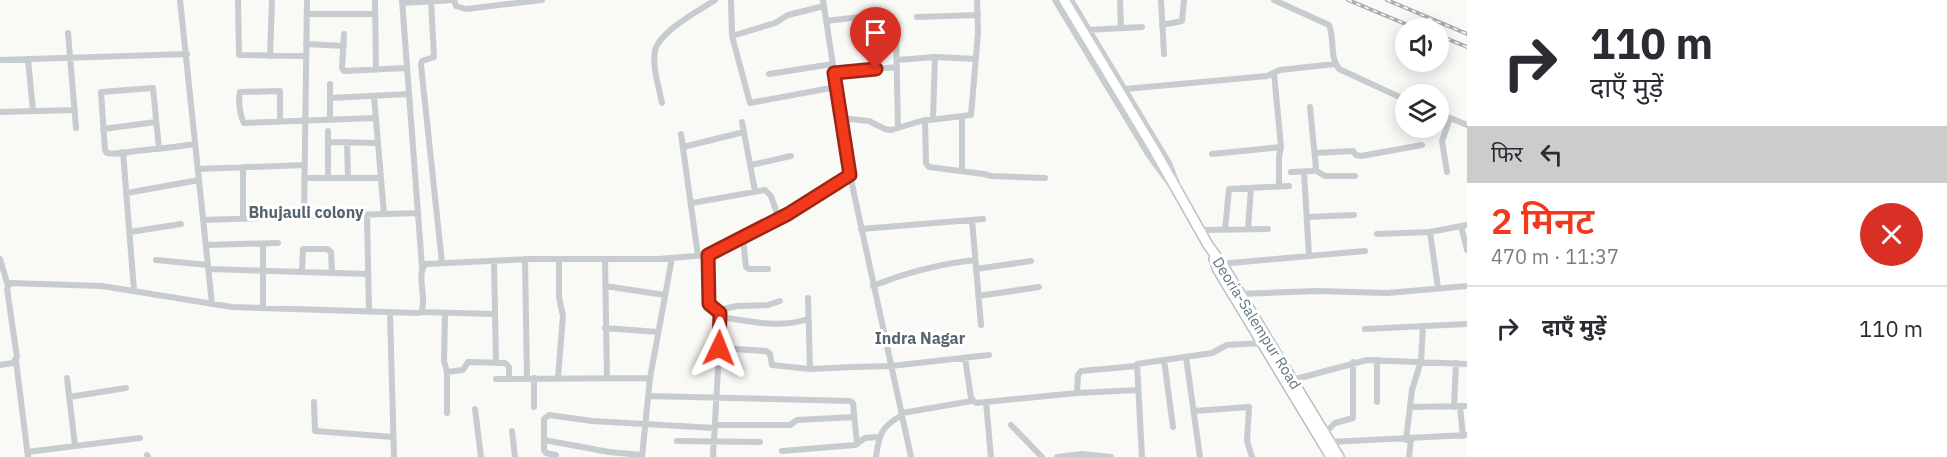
<!DOCTYPE html>
<html lang="hi">
<head>
<meta charset="utf-8">
<style>
  :root { --surface:#fff; --page:#f7f7f7; --text:#2b2b33; --muted:#7c7c81; --line:#e1e1e2; --accent:#f3391c }
  body { margin:0; font-family:"IBM Plex Sans","Noto Sans Devanagari",sans-serif; background:var(--page); color:var(--text); height:100vh; display:flex; flex-direction:column; font-size:22px; white-space:nowrap }
  * { box-sizing:border-box; margin:0 }
  p { font-size:20px; color:var(--muted) }
  .icon { flex:none; width:33px; height:33px; fill:none; stroke:currentColor; stroke-width:2; stroke-linecap:round; stroke-linejoin:round }
  .map { position:relative; flex:1; overflow:hidden }
  .details { display:flex; flex-direction:column; background:var(--surface); width:480px }
  .details>* { flex:none }
  .hud { background:#fff; color:var(--text); overflow:hidden }
  .buttons { position:absolute; left:1395px; top:18px; display:grid; gap:12px }
  .buttons a { display:grid; place-items:center; width:54px; height:54px; border-radius:50%; background:var(--surface); box-shadow:0 3px 15px #0003; font-size:30px }
  .pin { position:absolute; display:grid; place-items:center; width:51px; height:51px; color:#fff; margin:-62px -26px; border-radius:50% 50% 50% 0; rotate:-45deg; box-shadow:0 0 6px #0007 }
  .pin .icon { rotate:45deg }
  .me { position:absolute; width:66px; margin:-33px; rotate:2deg; stroke-linejoin:round; filter:drop-shadow(0 0 4px #0008) }
  .turn { display:flex; align-items:center; gap:21px; height:126px; padding:0 24px; font-size:27px }
  .turn .icon { width:78px; height:78px; stroke-width:2.5 }
  .turn b { display:block; font-size:42px; line-height:51px }
  .then { display:flex; align-items:center; height:57px; padding:0 24px; background:#0003; gap:12px; font-size:22px }
  .round { display:grid; place-items:center; flex:none; width:63px; height:63px; border-radius:32px; background:var(--page) }
  .headline { display:flex; align-items:center; justify-content:space-between; height:102px; padding:0 24px }
  h1 { font-size:36px; font-weight:600; line-height:45px; color:var(--accent) }
  ul { padding:0; list-style:none }
  li { display:flex; align-items:center; gap:18px; height:84px; padding:0 24px; border-top:2px solid var(--line) }
  li div { flex:1 }
  li b { display:block; font-size:22px }
  li em { font-style:normal }
  main { display:flex; flex:1; min-height:0 }
  .map>svg:first-child { display:block }
  .lines { fill:none; stroke-linecap:round; stroke-linejoin:round }
  .highway-casing { stroke:#bbbfc2; stroke-width:12 }
  .minor { stroke:#c6cccf; stroke-width:6 }
  .highway { stroke:#fff; stroke-width:9 }
  .rail-casing { stroke:#a6afb4; stroke-width:4 }
  .rail { stroke:#fff; stroke-width:1.5; stroke-dasharray:4.5; stroke-linecap:butt }
  .route-casing { stroke:#9e2512; stroke-width:15 }
  .route { stroke:#f3391c; stroke-width:10 }
  .labels { text-anchor:middle; dominant-baseline:central; stroke-width:6; stroke-linejoin:round; paint-order:stroke }
  .street-label { font-size:15px; fill:#617884; stroke:#fff }
  .neighbourhood-label { font-size:16px; font-weight:bold; fill:#54656f; stroke:#fff }
</style>
</head>
<body>
<main>
<div class="map">
<svg width="1467" height="457" viewBox="0 0 1467 457">
  <rect width="100%" height="100%" fill="#f9f9f6"/>
  <g class="lines">
    <defs>
      <path id="highway" d="M 1064,0 L 1155,151 L 1208,245 L 1224,267 L 1339,457
        M 1214,259 L 1218,270 L 1331,457"/>
    </defs>
    <use href="#highway" class="highway-casing"/>
    <path class="minor" d="M 180,0 L 212,304
      M 238,0 L 239,55 L 306,56
      M 375,0 L 376,70
      M 402,0 L 422,267
      M 431,0 L 434,57 L 422,61 L 421,65 L 442,263
      M 454,0 L 456,6 L 466,9 L 542,0
      M 731,0 L 732,36 L 750,103 L 836,87
      M 823,0 L 850,175 L 911,457
      M 1055,0 L 1148,154 L 1172,187
      M 1071,0 L 1169,163 L 1178,186
      M 1120,0 L 1121,28
      M 1161,0 L 1164,54
      M 1274,0 L 1329,25 C 1335,39 1329,56 1339,69 L 1406,100
      M 402,3 L 454,0
      M 307,14 L 375,14
      M 917,17 L 978,15
      M 826,21 L 860,17
      M 1162,25 L 1182,21 L 1184,0
      M 1088,30 L 1142,27
      M 68,33 L 76,128
      M 896,33 L 898,128
      M 344,34 L 342,68 L 344,71 L 406,68
      M 732,36 L 775,23 L 788,15 L 824,6
      M 306,44 L 344,46
      M 270,56 L 272,0
      M 28,59 L 33,111
      M 0,60 L 187,54
      M 897,60 L 935,57 L 976,59
      M 834,73 L 897,67
      M 1274,73 L 1281,147 L 1279,157 L 1279,186
      M 769,74 L 833,64
      M 1125,89 L 1267,76 L 1280,70 L 1335,64
      M 374,96 L 384,214
      M 330,98 L 409,94
      M 662,103 C 659,87 652,67 655,51 C 659,32 698,11 715,0
      M 0,112 L 75,110
      M 1438,113 L 1467,125
      M 840,118 L 869,121 L 885,129 L 891,130 L 921,121 L 971,115 L 978,33 L 977,0
      M 933,119 L 935,57
      M 330,120 L 330,84
      M 925,120 L 926,163 L 929,167 L 984,174 L 991,176 L 1045,178
      M 280,122 L 280,91 L 240,92 C 238,100 240,116 244,123 L 376,118
      M 742,122 L 755,191
      M 103,129 L 156,122
      M 681,134 L 698,256
      M 328,142 L 378,143
      M 347,142 L 348,178
      M 683,147 L 744,132
      M 159,149 L 153,88 L 101,92 L 105,150 L 107,153 C 116,155 127,152 136,151 C 156,149 176,147 195,144
      M 123,152 L 134,290
      M 1315,153 L 1353,151 L 1356,155 L 1361,156 L 1422,145
      M 1212,154 L 1281,147
      M 751,165 L 791,156
      M 243,167 L 243,219
      M 198,169 L 304,165
      M 962,170 L 962,117
      M 1315,170 L 1325,176 L 1355,176
      M 1291,172 L 1313,171 L 1316,168 L 1310,107
      M 1304,172 L 1309,256
      M 1447,172 L 1442,141 L 1450,118
      M 304,178 L 381,178
      M 328,178 L 328,131
      M 127,193 L 199,180
      M 692,203 L 765,190 L 771,196 L 779,219
      M 367,215 L 369,311
      M 304,216 L 307,0
      M 1307,217 L 1354,215
      M 203,220 L 418,213
      M 972,220 L 981,325
      M 1461,226 L 1467,250
      M 861,229 L 983,219
      M 1248,229 L 1251,188
      M 1200,230 L 1268,229
      M 1225,230 L 1229,189 L 1289,186
      M 130,232 L 181,224
      M 1430,232 L 1438,288
      M 1377,234 L 1430,232 L 1467,225
      M 743,238 L 746,267 L 749,269 L 768,269
      M 263,244 L 263,308
      M 206,245 L 278,243
      M 708,255 L 709,304 L 719,310 L 721,317 L 713,457
      M 0,259 L 8,286
      M 525,259 L 527,378
      M 605,259 L 607,378
      M 156,260 L 208,265
      M 494,261 L 496,363
      M 1220,264 L 1365,251
      M 209,269 L 368,274
      M 976,269 L 1031,261
      M 302,272 L 303,249 L 327,249 L 331,252 L 332,272
      M 605,286 L 665,295
      M 873,286 C 907,272 939,264 975,260
      M 1240,294 L 1317,291 L 1388,293 L 1467,286
      M 978,296 L 1039,287
      M 808,298 L 810,369
      M 719,310 L 737,306 L 768,305 L 780,301
      M 390,312 L 394,457
      M 421,312 L 495,314
      M 445,313 L 444,361 L 447,372 L 447,413
      M 721,317 C 750,321 779,329 808,319
      M 605,328 L 658,332
      M 1365,329 L 1467,324
      M 719,348 L 766,351 L 770,354 L 772,365 L 810,369 L 853,367 L 891,366 L 989,355
      M 1186,357 L 1200,457
      M 965,358 L 971,398 L 976,403 L 1077,393 L 1138,390
      M 1164,360 L 1173,427
      M 16,361 L 28,457
      M 0,365 L 13,363 L 17,357 L 7,289 L 10,283 L 102,286 L 232,307 L 418,313 L 421,312 C 428,298 415,274 426,264 L 531,259 L 658,259 L 708,255 L 788,214 L 850,175
      M 447,372 L 463,370 L 468,362 L 505,363 L 509,367 L 509,378
      M 67,378 L 75,446
      M 534,378 L 534,407
      M 558,378 L 563,316 L 559,297 L 559,259
      M 496,379 L 650,378
      M 1292,380 L 1367,360 L 1467,364
      M 1077,393 L 1078,375 L 1081,371 L 1137,366
      M 648,396 L 850,401 L 853,403 L 857,444
      M 69,397 L 126,388
      M 314,402 L 315,431 L 393,437
      M 986,402 L 991,457
      M 1377,402 L 1377,360
      M 1410,407 L 1467,406
      M 1454,407 L 1456,363
      M 1460,407 L 1463,436
      M 475,409 L 481,457
      M 1194,411 L 1249,407 L 1247,441 L 1252,457
      M 902,413 L 972,401
      M 715,425 L 790,425 L 797,420 L 854,417
      M 1011,425 L 1042,457
      M 512,431 L 515,457
      M 1325,433 L 1335,423 L 1353,418 L 1353,362
      M 544,440 L 609,452 L 642,455
      M 1406,440 L 1412,390 L 1421,361 L 1423,326
      M 677,441 L 760,442
      M 1330,442 L 1467,435
      M 782,451 L 855,445 L 865,438 L 879,437
      M 27,452 L 140,438
      M 147,455 L 148,457
      M 556,455 L 546,453 L 544,450 L 544,419 L 549,415 L 592,421 L 715,428
      M 642,457 L 650,378 L 672,258
      M 876,457 C 879,434 881,427 902,415
      M 1057,457 L 1082,454 L 1111,457
      M 1142,457 L 1137,364 L 1212,353 L 1227,345 L 1262,343
      M 1409,457 L 1411,439"/>
    <use href="#highway" class="highway"/>
    <defs>
      <path id="rail" d="M 1348,0 L 1415,28
        M 1387,0 L 1467,34
        M 1438,35 L 1467,47"/>
    </defs>
    <use href="#rail" class="rail-casing"/>
    <use href="#rail" class="rail"/>
  </g>
  <g class="lines">
    <defs>
      <path id="route" d="M 719,348 L 720,313 L 709,304 L 708,255 L 788,214 L 850,175 L 834,73 L 876,69"/>
    </defs>
    <use href="#route" class="route-casing"/>
    <use href="#route" class="route"/>
  </g>
  <g class="labels">
    <g class="street-label">
      <text transform="translate(1257 323) rotate(58)">Deoria-Salempur Road</text>
    </g>
    <g class="neighbourhood-label">
      <text x="306" y="212">Bhujauli colony</text>
      <text x="920" y="338">Indra Nagar</text>
    </g>
  </g>
</svg>
<div class="buttons">
<a><svg class="icon" aria-label="sound" viewBox="0 0 24 24"><path d="M4 9h4l5-4v14l-5-4H4zM17 9q2 3 0 6"/></svg></a>
<a><svg class="icon" aria-label="layers" viewBox="0 0 24 24"><path d="M12 4l9 5-9 5-9-5zM3 14l9 5 9-5"/></svg></a>
</div>
<div class="pin" style="left:876px;top:69px;background:#d93025"><svg class="icon" aria-label="arrive" viewBox="0 0 24 24"><path d="M6 21V4h12l-3 4 3 4H6"/></svg></div>
<svg class="me" style="left:719px;top:348px" viewBox="-20 -20 40 40"><path d="M0-17L14 15 0 8-14 15z" fill="#f3391c" stroke="#fff" stroke-width="4"/></svg>
</div>
<section class="details">
<div class="hud">
<div class="turn"><svg class="icon" aria-label="right" viewBox="0 0 24 24"><path d="M7 20v-9h11M14 6l5 5-5 5"/></svg><div><b>110 m</b>दाएँ मुड़ें</div></div>
<div class="then">फिर<svg class="icon" aria-label="left" viewBox="0 0 24 24"><path d="M17 20v-9H6M10 6l-5 5 5 5"/></svg></div>
</div>
<div class="headline"><div><h1>2 मिनट</h1><p>470 m · 11:37</p></div><a class="round" style="background:#d93025;color:#fff"><svg class="icon" aria-label="close" viewBox="0 0 24 24"><path d="M6 6l12 12M18 6L6 18"/></svg></a></div>
<ul>
<li><svg class="icon" aria-label="right" viewBox="0 0 24 24"><path d="M7 20v-9h11M14 6l5 5-5 5"/></svg><div><b>दाएँ मुड़ें</b></div><em>110 m</em></li>
</ul>
</section>
</main>
</body>
</html>
